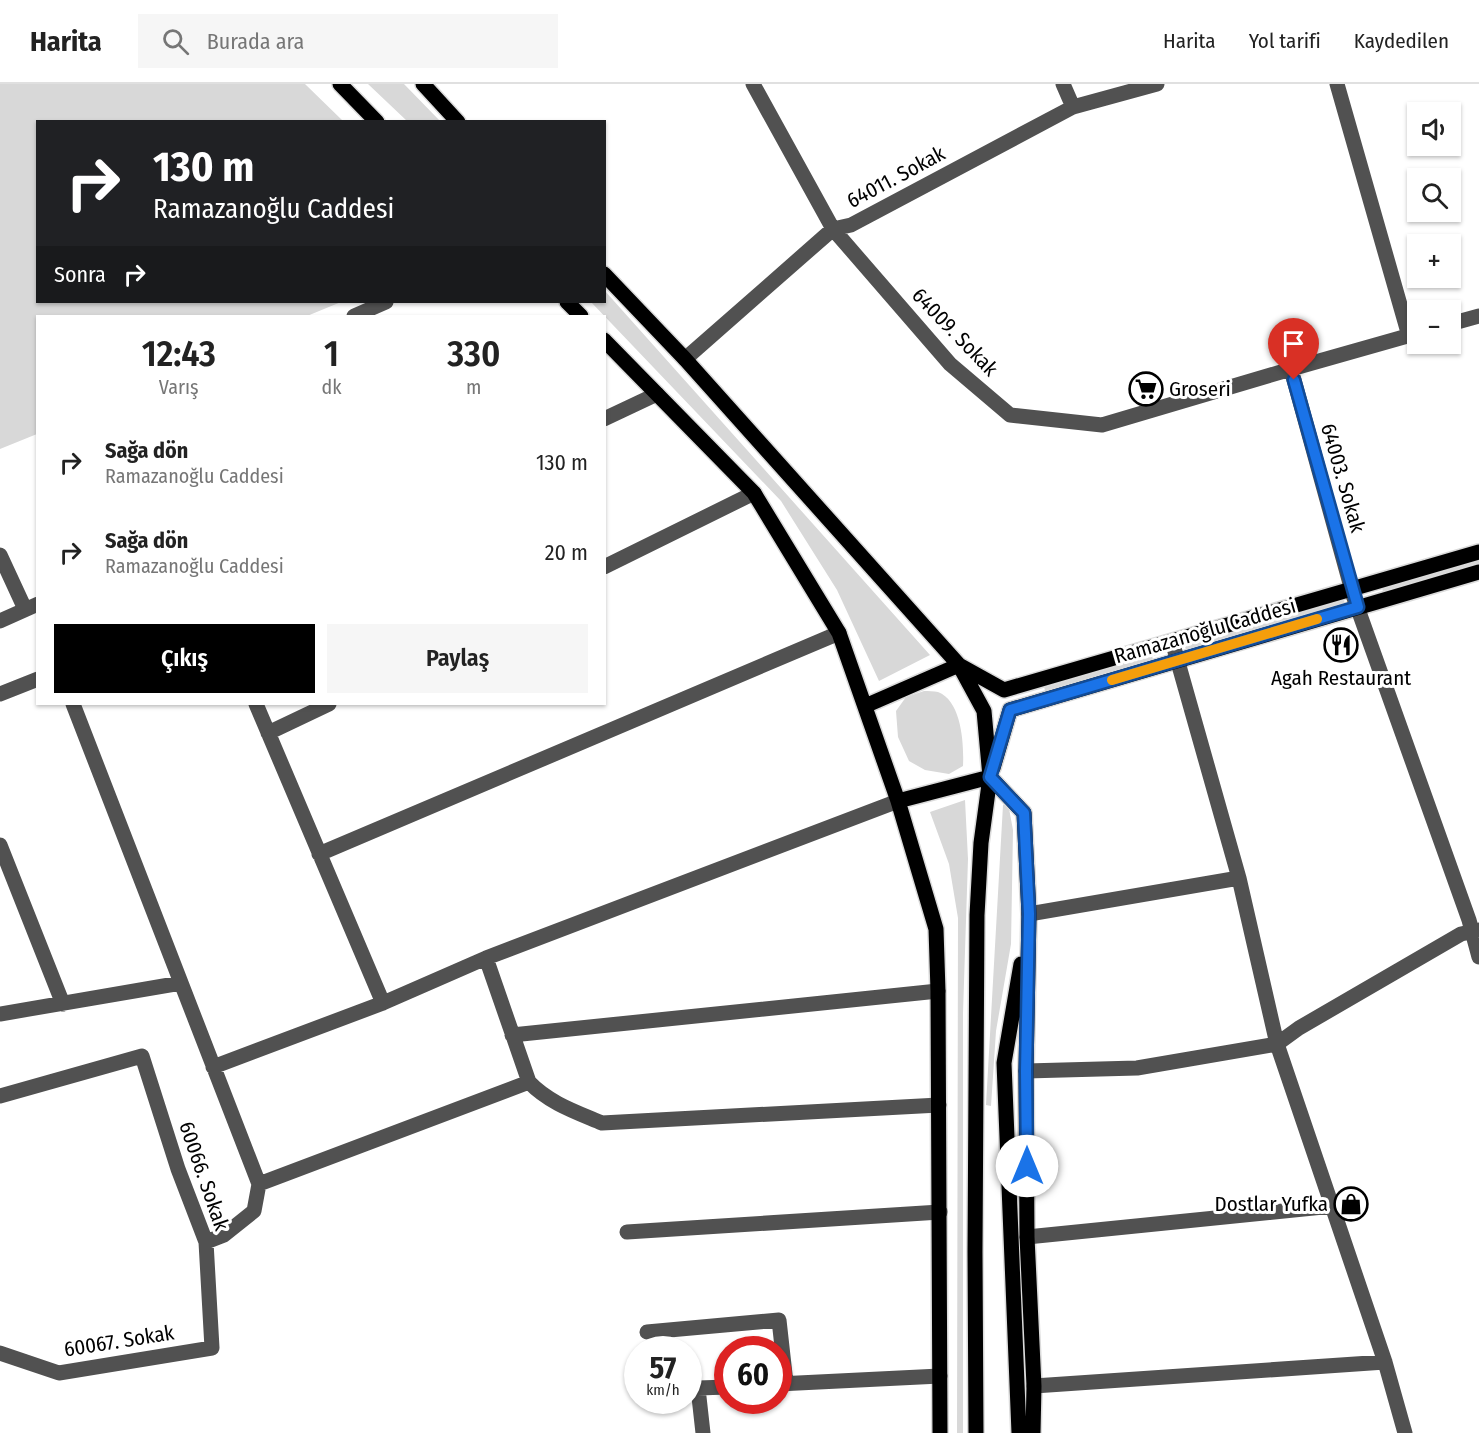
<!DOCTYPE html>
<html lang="tr">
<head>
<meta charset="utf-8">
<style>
  :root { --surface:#fff; --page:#f6f6f6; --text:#222; --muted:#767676; --line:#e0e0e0; --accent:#000 }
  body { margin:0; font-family:"Fira Sans Condensed",sans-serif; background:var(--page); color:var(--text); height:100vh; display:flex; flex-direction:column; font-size:22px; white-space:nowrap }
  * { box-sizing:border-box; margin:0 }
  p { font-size:20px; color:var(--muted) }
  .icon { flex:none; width:33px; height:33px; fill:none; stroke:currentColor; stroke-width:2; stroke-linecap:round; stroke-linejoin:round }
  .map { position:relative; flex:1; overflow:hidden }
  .details { position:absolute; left:36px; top:231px; width:570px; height:390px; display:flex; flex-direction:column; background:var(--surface); border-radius:0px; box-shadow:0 2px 4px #0004 }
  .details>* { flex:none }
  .banner { position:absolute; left:36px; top:36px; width:570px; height:183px; border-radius:0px; box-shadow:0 2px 4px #0004; background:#202124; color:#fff; overflow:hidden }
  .controls { position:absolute; left:1407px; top:18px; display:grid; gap:12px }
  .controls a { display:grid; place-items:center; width:54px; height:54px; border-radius:0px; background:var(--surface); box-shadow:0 2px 4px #0004; font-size:30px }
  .speed { position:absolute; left:624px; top:1252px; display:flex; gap:12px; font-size:30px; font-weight:700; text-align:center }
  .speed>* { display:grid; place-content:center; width:78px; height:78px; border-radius:50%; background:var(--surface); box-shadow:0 2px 4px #0004; line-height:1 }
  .speed small { font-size:15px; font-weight:400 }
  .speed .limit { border:9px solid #d22; background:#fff; color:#111 }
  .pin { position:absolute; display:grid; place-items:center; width:51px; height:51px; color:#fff; margin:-62px -26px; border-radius:50% 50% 50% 0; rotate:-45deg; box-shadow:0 0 6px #0007 }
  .pin .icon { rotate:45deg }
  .me { position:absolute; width:66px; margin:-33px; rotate:0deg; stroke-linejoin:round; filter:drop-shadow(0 0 4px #0008) }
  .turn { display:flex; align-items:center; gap:21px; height:126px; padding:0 18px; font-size:27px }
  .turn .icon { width:78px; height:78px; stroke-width:2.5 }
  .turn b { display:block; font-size:42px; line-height:51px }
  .then { display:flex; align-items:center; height:57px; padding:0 18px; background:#0003; gap:12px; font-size:22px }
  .eta { display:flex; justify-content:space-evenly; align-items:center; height:102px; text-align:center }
  .eta b { font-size:36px; font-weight:600; line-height:42px }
  .primary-button { display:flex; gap:12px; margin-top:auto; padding:12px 18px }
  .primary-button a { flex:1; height:69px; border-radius:0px; background:var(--accent); color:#fff; font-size:24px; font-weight:600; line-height:69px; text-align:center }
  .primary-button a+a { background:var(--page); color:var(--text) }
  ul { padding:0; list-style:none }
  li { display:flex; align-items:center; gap:18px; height:90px; padding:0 18px }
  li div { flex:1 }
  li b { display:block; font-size:22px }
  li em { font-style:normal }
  header { display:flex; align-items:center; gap:36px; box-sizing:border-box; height:84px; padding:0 30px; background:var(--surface); border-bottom:2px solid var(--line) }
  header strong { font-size:28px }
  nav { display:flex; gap:33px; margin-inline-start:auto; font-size:21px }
  .search { width:420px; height:54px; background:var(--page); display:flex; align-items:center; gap:15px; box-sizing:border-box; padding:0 21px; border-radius:0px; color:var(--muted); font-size:22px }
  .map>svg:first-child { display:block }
  .green { fill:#d8d8d8 }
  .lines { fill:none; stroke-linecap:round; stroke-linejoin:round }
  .major-casing { stroke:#dbdbdb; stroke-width:18 }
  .minor { stroke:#515151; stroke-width:15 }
  .major { stroke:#000; stroke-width:15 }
  .route-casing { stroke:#114b97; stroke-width:15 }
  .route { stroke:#1a73e8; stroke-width:10 }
  .slow { stroke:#f59e0b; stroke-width:10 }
  .labels { text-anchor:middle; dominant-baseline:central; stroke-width:6; stroke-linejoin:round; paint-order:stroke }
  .street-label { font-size:21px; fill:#000; stroke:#fff }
  .poi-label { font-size:21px; fill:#000; stroke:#fff; text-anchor:start }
</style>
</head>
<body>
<header>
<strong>Harita</strong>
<div class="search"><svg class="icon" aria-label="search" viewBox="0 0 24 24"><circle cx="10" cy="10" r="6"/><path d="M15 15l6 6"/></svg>Burada ara</div>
<nav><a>Harita</a><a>Yol tarifi</a><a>Kaydedilen</a></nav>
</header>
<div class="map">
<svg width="1479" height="1349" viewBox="0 0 1479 1349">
  <rect width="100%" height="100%" fill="#fff"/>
  <path class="green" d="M 0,0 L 305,0 L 343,37 L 38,38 L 38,218 L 341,218 L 307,232 L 38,232 L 37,350 L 0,365 Z
    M 368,0 L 404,0 L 440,37 L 407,37 Z
    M 605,207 L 930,571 L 879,597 L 837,506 L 781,417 L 591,218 L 604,218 Z
    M 1479,475 L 1479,480 L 1383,508 L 1382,503 Z
    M 1344,516 L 1345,520 L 1186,566 L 1185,562 Z
    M 1152,571 L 1153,576 L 1045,607 L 1044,602 Z
    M 924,607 C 928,607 934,607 938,608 C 962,617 964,661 963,682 L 949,690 L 925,686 L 909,677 L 898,653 L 896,627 L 906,613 Z
    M 965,716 L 968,775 L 963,929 L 963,1349 L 957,1349 L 958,834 L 949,780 L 930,728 Z
    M 1008,719 L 1013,746 L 1011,860 L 996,947 L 991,1022 L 986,1021 L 1003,721 Z"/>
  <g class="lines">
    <defs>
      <path id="major" d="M 340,0 L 377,38
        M 423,0 L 458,38
        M 604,190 L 685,275 L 959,581 L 984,627 L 990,693 L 981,759 L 977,831 L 975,1168 L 976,1349
        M 567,218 L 581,232
        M 604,256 L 754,409 L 839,549 L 898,717 L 936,845 L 938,907 L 940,1349
        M 959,581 L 1004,606 L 1479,468
        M 865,622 L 959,581
        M 993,684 L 1010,626 L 1479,488
        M 990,693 L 1024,729 L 1029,830 L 1026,987 L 1027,1153 L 1034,1302 L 1033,1349
        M 898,717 L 990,693
        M 1019,1349 L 1004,979 L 1021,880"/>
    </defs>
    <use href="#major" class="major-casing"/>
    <path class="minor" d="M 753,0 L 833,145 L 950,280 L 1010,331 L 1102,341 L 1291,285 L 1418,249
      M 1063,0 L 1073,23
      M 1337,0 L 1409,252
      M 354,232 L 386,218
      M 1450,240 L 1479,232
      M 685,275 L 833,145 L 851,141 L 1073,23 L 1157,0
      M 1291,285 L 1354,514 L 1469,836 L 1479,873
      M 604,335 L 657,310
      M 0,471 L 25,525
      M 604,483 L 754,409
      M 0,537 L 38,520
      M 1172,557 L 1239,794 L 1277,960 L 1385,1278 L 1405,1349
      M 0,610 L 38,595
      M 73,620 L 259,1100 L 254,1127 L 224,1151 L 206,1158
      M 256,620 L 383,919
      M 268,649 L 329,620
      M 0,761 L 63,920
      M 319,770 L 839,549
      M 1029,830 L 1239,794
      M 486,874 L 529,998 C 549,1019 576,1028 602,1039 L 939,1021
      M 0,930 L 181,899
      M 512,951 L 938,907
      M 213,983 L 383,919 L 486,874 L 898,717
      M 1026,987 L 1137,984 L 1277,960 L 1299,944 L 1461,850 L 1479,846
      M 0,1012 L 142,972 L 178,1085 L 206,1158 L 212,1264 L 59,1289 L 0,1269
      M 259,1100 L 529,998
      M 627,1148 L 940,1128
      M 1027,1153 L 1333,1122
      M 647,1248 L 779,1236 L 786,1299
      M 778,1300 L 940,1292
      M 1034,1302 L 1385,1278
      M 703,1349 L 698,1304 L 728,1303"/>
    <use href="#major" class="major"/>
  </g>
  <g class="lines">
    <defs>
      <path id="route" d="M 1027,1082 L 1026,987 L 1029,830 L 1024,729 L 990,693 L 1010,626 L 1358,523 L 1294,296"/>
    </defs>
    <use href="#route" class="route-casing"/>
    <use href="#route" class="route"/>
    <path class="slow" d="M 1112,596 L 1317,535"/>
  </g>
  <defs>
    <symbol id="supermarket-ring" viewBox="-11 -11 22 22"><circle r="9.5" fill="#fff" stroke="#000" stroke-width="1.5"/><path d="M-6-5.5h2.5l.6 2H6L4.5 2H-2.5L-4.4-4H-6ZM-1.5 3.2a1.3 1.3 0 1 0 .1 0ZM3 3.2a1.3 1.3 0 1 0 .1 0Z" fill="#000"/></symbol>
    <symbol id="restaurant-ring" viewBox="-11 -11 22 22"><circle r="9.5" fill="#fff" stroke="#000" stroke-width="1.5"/><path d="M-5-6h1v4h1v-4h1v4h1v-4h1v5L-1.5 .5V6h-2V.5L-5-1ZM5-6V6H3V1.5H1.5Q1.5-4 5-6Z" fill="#000"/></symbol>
    <symbol id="shop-ring" viewBox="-11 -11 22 22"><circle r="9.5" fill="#fff" stroke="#000" stroke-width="1.5"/><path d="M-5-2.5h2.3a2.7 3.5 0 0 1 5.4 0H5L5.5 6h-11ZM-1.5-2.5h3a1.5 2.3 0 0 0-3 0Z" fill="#000"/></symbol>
  </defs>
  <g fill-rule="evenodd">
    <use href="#supermarket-ring" x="1127" y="286" width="38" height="38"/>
    <use href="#restaurant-ring" x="1322" y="542" width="38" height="38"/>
    <use href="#shop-ring" x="1332" y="1101" width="38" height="38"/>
  </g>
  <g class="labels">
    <g class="street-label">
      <text transform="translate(896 93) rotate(-28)">64011. Sokak</text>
      <text transform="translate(955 248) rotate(46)">64009. Sokak</text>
      <text transform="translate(1343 394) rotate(74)">64003. Sokak</text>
      <text transform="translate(1205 547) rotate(-16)">Ramazanoğlu Caddesi</text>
      <text transform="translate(204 1092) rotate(71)">60066. Sokak</text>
      <text transform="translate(119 1257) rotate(-9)">60067. Sokak</text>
    </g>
    <g class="poi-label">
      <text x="1169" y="305">Groseri</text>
      <text x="1341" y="594" text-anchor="middle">Agah Restaurant</text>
      <text x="1328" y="1120" text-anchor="end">Dostlar Yufka</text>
    </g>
  </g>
</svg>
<div class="controls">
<a><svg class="icon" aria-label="sound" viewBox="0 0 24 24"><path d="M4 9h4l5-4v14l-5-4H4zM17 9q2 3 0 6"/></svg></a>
<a><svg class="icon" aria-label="search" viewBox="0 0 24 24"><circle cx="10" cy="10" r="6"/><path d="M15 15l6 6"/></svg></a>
<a>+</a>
<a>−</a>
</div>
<div class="speed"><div>57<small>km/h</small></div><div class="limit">60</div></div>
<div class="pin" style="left:1294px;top:296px;background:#d93025"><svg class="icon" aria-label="arrive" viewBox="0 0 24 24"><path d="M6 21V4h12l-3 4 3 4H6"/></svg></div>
<svg class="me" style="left:1027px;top:1082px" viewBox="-20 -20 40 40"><circle r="19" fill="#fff"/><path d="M0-13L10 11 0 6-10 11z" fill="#1a73e8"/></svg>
<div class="banner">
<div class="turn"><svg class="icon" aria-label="right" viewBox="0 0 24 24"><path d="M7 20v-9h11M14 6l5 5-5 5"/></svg><div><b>130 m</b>Ramazanoğlu Caddesi</div></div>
<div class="then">Sonra<svg class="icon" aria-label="right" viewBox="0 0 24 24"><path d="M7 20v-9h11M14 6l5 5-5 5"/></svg></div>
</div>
<section class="details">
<div class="eta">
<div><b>12:43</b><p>Varış</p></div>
<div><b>1</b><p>dk</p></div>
<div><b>330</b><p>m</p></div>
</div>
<ul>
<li><svg class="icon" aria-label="right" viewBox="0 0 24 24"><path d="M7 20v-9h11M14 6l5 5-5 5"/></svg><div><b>Sağa dön</b><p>Ramazanoğlu Caddesi</p></div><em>130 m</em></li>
<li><svg class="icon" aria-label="right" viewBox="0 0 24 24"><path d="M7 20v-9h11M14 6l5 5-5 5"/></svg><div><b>Sağa dön</b><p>Ramazanoğlu Caddesi</p></div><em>20 m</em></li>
</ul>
<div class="primary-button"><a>Çıkış</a><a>Paylaş</a></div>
</section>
</div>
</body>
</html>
